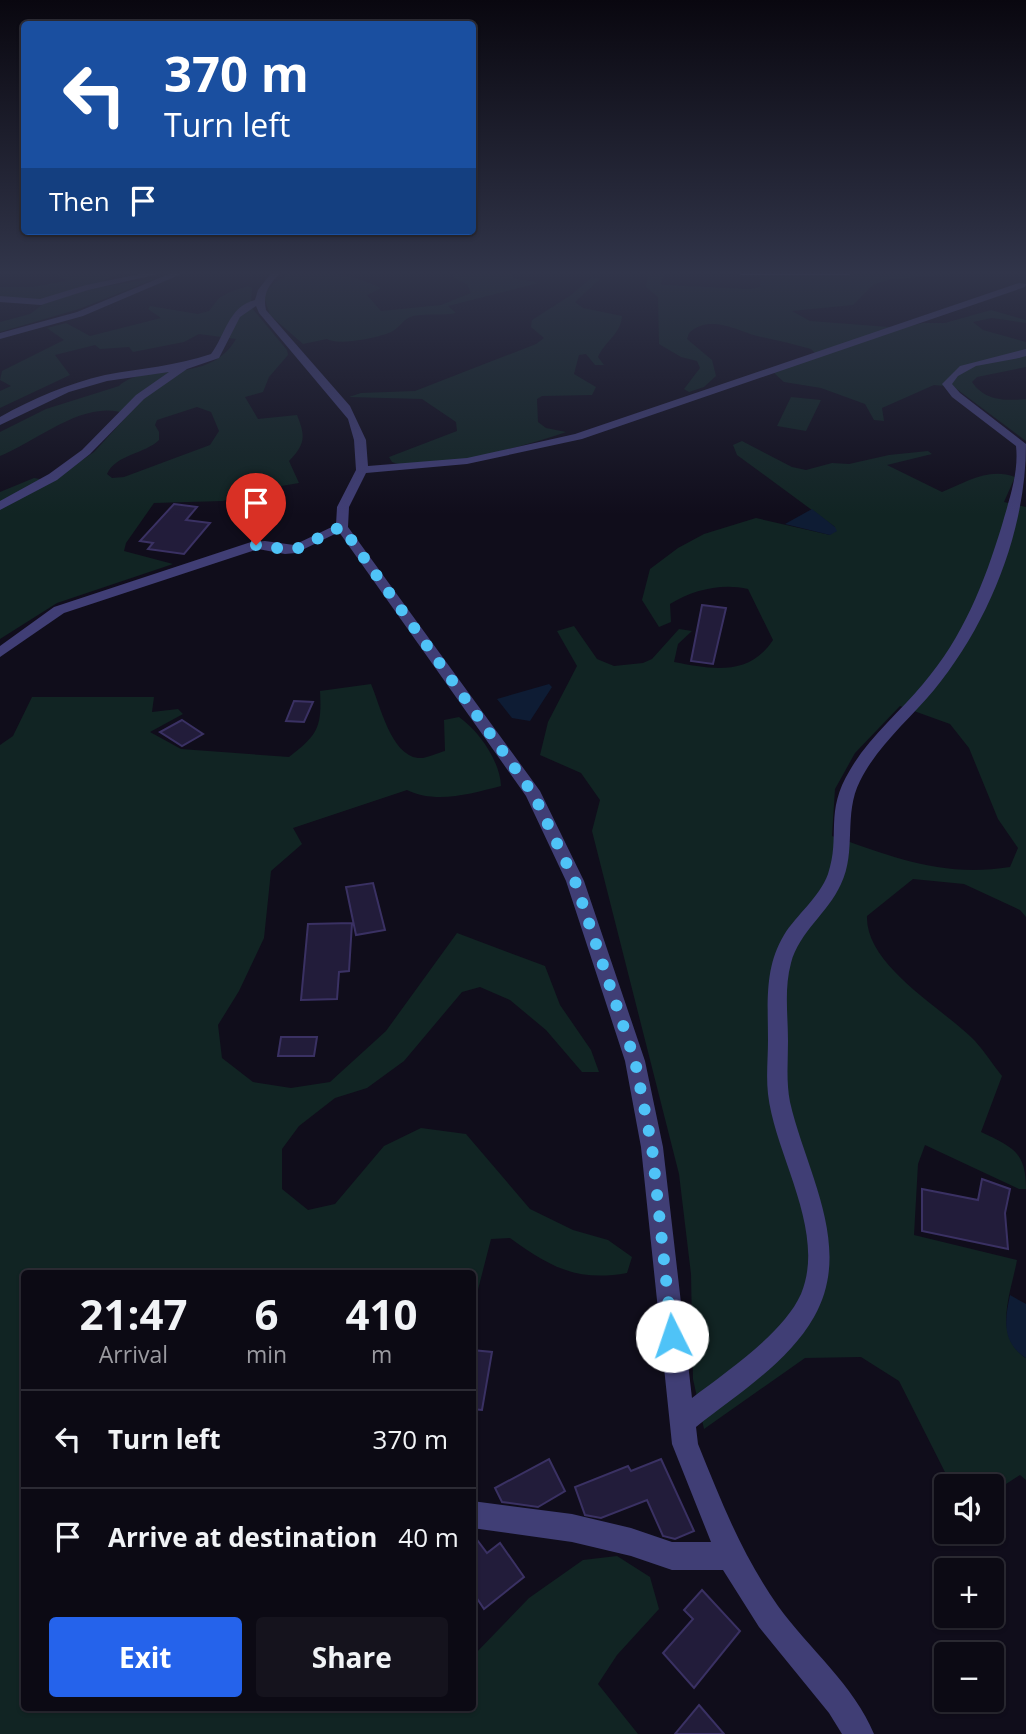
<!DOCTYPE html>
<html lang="en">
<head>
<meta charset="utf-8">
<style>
  :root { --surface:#0c0a14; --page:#15131d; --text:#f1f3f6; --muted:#9a9aa0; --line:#2c2b34; --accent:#2563eb }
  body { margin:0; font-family:"Open Sans",sans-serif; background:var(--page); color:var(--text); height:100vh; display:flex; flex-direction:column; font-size:26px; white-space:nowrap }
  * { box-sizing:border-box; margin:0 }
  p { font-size:23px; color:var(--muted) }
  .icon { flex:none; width:38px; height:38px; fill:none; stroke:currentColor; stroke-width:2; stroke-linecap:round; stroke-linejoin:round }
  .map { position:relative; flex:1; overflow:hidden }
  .sheet { position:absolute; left:21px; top:1270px; width:455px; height:441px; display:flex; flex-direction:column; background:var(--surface); border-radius:7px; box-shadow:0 2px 5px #0004,0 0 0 2px var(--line) }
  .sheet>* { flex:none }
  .guide { position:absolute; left:21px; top:21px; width:455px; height:214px; border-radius:7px; box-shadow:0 2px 5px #0004,0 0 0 2px var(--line); background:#1a4fa0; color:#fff; overflow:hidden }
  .fabs { position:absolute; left:934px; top:1474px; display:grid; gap:14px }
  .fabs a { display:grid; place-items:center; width:70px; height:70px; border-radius:7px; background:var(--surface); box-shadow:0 2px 5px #0004,0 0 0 2px var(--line); font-size:35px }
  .pin { position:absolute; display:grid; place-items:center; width:60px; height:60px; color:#fff; margin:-72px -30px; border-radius:50% 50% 50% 0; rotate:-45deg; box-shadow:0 0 7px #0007 }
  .pin .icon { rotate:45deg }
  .me { position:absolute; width:77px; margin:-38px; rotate:356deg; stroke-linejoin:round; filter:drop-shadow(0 0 5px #0008) }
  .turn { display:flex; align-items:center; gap:24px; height:147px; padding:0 28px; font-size:32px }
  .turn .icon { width:91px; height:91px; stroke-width:2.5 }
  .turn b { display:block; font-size:49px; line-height:60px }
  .then { display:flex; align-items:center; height:66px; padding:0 28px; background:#0003; gap:14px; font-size:26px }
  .eta { display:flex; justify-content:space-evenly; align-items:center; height:119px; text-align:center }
  .eta b { font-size:42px; font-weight:700; line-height:49px }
  .button { display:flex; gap:14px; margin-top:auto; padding:14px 28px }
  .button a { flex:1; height:80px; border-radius:7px; background:var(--accent); color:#fff; font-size:28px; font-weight:700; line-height:80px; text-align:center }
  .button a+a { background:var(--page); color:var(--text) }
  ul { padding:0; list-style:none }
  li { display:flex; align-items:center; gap:21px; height:98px; padding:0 28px; border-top:2px solid var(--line) }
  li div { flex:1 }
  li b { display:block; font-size:26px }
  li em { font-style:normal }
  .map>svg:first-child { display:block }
  .green { fill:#112423; fill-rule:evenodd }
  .water { fill:#0e1c34 }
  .building { fill:#221c3a; stroke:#3a3163; stroke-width:2 }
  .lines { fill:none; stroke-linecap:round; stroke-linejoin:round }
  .minor { fill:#403e75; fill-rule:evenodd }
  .major { fill:#b762ec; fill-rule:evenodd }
  .route { stroke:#4fc3f7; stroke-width:12; stroke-dasharray:0 21.6 }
</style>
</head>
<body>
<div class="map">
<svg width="1026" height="1734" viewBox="0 0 1026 1734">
  <rect width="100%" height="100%" fill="#100d1b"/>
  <path class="green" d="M 52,272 L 121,272 L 102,282 L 102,287 L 157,278 L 79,309 L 0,332 L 0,322 L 30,314 L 42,305 L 37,300 L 0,296 L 0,287 L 33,287 L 66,281 Z
    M 293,272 C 328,272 349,273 381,288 L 367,295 L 381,311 L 441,305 L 471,293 L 467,284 L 454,278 L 452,272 L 514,272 L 513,278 L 539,283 L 448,306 L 456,313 C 446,316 427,313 413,316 C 402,319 400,328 391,332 C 378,338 337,346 327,339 L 303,344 L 270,315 L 263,294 L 275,282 Z
    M 761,272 L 973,272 L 888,280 L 874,284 L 853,305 L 792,311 L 810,321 L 902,328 L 923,323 L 945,323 L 991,310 L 1026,320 L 1026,323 L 992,318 L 973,322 L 983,330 L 1026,342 L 1026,367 L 977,377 L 972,382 C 985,401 1005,401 1026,399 L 1026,441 L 954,387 L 934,385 L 882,408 L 884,421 L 874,420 L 865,404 L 821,388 L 784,382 L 774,373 L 818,356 L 811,349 C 793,344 775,340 757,336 C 736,330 709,314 689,333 L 687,339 L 712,360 L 716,376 L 704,387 L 689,392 L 684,389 L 700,368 L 697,361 L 681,357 L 659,344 L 658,297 L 646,287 L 648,274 L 666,273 L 660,284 L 664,285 L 750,289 L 760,287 Z
    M 592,277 L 600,279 L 575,302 L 583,308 L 622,316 C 621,334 605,341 598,357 L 604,365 L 595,365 L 586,354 L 579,355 L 574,374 L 596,387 L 592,395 L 542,396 L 537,399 L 538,422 L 546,428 L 566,432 C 532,444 424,475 392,462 L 389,457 L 457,431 L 456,422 L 422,399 L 349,397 L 361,393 L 415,391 L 536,344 L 544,338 L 531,327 L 532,320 L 571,295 Z
    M 248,286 L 252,288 L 251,307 L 287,350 L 288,355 L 269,377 L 263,392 L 245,397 L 258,419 L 297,415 C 306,437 305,444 289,461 L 299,483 L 263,489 L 223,501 L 154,503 L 126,543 L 124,551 L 173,564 L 57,603 L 0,639 L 0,492 L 34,478 L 51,481 L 94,452 L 128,415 C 88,396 37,441 0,456 L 0,432 L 46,409 L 119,386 C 145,361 208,387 236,339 L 199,334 L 184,342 L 133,352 L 129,347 L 100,349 L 95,345 L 55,355 L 70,375 L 0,408 L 0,391 L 11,386 L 0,380 L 2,371 L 64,340 L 47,328 L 66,323 L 90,336 L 161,318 L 148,309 L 150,306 L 198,314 L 209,311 L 219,298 L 230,292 ZM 197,407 L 211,412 L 219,431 L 210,445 L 124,477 L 112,478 L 107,474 C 116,454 145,454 159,440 L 159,432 L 155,425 L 157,420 Z
    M 791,397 L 821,400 L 806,431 L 777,426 Z
    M 742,441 L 792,467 L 806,470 L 832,463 L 849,464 L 889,455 L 928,451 L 932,454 L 887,465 L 942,492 C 966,482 989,467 1015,477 L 1004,502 L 1026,507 L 1026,917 L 1020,910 L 964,884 L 913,879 L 867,916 C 865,966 944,1009 975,1041 C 985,1052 993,1065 1002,1076 L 981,1132 C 1012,1147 1026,1151 1026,1189 L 1019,1189 L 925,1145 L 918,1164 L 914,1235 L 1017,1260 C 1011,1293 992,1336 1026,1358 L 1026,1480 L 1020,1475 L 992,1493 L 992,1486 L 952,1486 L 899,1381 L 861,1357 L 805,1358 L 704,1429 L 693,1379 L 691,1274 L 679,1174 L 592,831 L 600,800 L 581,773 L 540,755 L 548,722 L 577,666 L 557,631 L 574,626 L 597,659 L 614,666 L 643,663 L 652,659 L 679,629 L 692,631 L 678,644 L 674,662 C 711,669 749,677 773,640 L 748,589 C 721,583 693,590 670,604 L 671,622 L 659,627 L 642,600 L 650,569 L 678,548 L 704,534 L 756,518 L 830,535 L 835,527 L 737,455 L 733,445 ZM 900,706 L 950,724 L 969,748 L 998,819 L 1018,848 L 1010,867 C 943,878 894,857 832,836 L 835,789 L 855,753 Z
    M 371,684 C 380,705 391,755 418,758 C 426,759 437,753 445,751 L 444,720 L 459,717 C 479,731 500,761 501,786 C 470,794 436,804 407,790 L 293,828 L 302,844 L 271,871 L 264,938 L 239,991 L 218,1025 L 222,1058 L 253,1082 L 291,1088 L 330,1082 L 386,1031 L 457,933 L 545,966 L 560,1005 L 591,1050 L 599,1072 L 582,1072 L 546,1030 L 510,1000 L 480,987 L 462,992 L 404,1061 L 367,1088 L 335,1098 L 299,1126 L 282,1149 L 282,1189 L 308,1210 L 335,1204 L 384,1146 L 421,1128 L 466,1134 L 530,1209 L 573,1230 L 608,1240 L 632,1257 L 627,1273 C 577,1282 550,1267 510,1238 L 491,1239 L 473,1309 L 472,1274 L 24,1274 L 24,1708 L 472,1708 L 473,1656 L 529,1598 L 583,1560 L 617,1556 L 650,1577 L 659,1609 L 617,1655 L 598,1684 L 638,1734 L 0,1734 L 0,745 L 13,736 L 32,697 L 154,697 L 152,712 L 178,709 L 183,714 L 150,732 L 181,749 L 289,757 C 318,735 322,727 320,691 Z"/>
  <path class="water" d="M 812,509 L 835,527 L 837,531 L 830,535 L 785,524 Z
    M 549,684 L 552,687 L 530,721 L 512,718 L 497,699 Z
    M 1010,1295 L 1026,1304 L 1026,1358 C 1001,1342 1005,1319 1010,1295 Z"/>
  <path class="building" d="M 174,504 L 197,507 L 186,520 L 210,523 L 184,554 L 148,549 L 153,543 L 140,541 Z
    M 702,605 L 726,608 L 713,664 L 691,661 Z
    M 294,701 L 313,702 L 304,722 L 286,721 Z
    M 182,720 L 203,734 L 182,746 L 160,732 Z
    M 373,883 L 385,930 L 356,935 L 346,887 Z
    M 352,923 L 349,971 L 339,972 L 337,999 L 301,1000 L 308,924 Z
    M 281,1037 L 317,1037 L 314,1056 L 278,1056 Z
    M 982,1179 L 1010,1189 L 1005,1213 L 1008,1249 L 922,1231 L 922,1189 L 978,1200 Z
    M 472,1350 L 492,1352 L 482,1410 L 472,1409 Z
    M 549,1459 L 565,1491 L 538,1507 L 502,1502 L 495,1488 Z
    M 661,1459 L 694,1531 L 675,1539 L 663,1536 L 647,1500 L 601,1518 L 585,1515 L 575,1487 L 628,1466 L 631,1471 Z
    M 472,1533 L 487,1553 L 500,1543 L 524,1577 L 484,1609 L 472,1591 Z
    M 702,1590 L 740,1631 L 694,1688 L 663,1653 L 693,1619 L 684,1610 Z
    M 699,1705 L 724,1734 L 675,1734 Z"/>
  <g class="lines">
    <path class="minor" d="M 150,272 L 163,273 L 88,290 L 41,305 L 0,302 L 0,296 L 40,299 L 86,285 Z
      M 174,272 L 186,272 L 83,316 L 0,339 L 0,333 L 77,312 Z
      M 272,272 L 281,272 C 270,284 262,293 266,310 L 350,406 L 366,440 L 368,466 L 467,458 L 575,434 L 1019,283 L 1026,284 L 1025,287 L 582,439 L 467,464 L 366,473 L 349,507 L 348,527 L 540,791 L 584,881 L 645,1061 L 663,1147 L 692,1398 C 727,1371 783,1334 801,1294 C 827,1231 775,1156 768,1094 C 766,1076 768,1058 768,1040 C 768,1004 764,968 784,935 C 797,914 819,898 828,874 C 841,836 824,812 850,770 C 869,737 899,713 923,684 C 963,637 984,584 1002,525 C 1009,500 1019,473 1016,446 L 952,397 L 942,384 L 960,366 L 1026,349 L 1026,356 L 1019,358 L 976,366 L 958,376 L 952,384 L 960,393 L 1026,444 C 1026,531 989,623 934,690 C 909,720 878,745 860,781 C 843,814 857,851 841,884 C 828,913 799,932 791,963 C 784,989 788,1015 788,1041 C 788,1061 786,1082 790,1102 C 806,1172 854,1247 814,1317 C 788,1363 736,1395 696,1427 L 698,1444 C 722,1503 741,1553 778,1606 C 809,1649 854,1685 874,1734 L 842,1734 L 829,1713 L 759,1627 L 723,1570 L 672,1570 L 631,1556 L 572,1542 L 472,1528 L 472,1501 L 572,1514 L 631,1528 L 672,1542 L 711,1542 L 672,1444 L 641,1147 L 625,1061 L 566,881 L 526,796 L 339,532 L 296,553 L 285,554 L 258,549 L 64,613 L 0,657 L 0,646 L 54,607 L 251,542 L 265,541 L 294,545 L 336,525 L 337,507 L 356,470 L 354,440 L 348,419 L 259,313 L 256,306 L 240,317 L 219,358 L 187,369 L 144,399 L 90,454 L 57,480 L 0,510 L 0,501 L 49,474 L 82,450 L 136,395 L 169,372 L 107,381 L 69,392 L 0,425 L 0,417 C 34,398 67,384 105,375 C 142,368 176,366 211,354 C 226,334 228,307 255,300 L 258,290 Z"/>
    <path class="major" d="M 737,272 L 853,272 L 849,275 L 741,275 Z"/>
  </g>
  <linearGradient id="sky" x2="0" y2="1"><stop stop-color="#09070f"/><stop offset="0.53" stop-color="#31354a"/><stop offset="1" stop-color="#31354a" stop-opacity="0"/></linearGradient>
  <rect width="1026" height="515" fill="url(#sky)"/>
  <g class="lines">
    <path class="route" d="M 256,545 C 269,542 278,551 289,550 C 309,548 323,532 342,527 L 534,795 L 575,881 L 635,1061 L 652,1147 L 672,1336"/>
  </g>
</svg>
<div class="fabs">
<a><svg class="icon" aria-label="sound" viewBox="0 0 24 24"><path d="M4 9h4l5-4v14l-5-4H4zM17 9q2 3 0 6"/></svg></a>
<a>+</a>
<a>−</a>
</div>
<div class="pin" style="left:256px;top:545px;background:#d93025"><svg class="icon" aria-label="arrive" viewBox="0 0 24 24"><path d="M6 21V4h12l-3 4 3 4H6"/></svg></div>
<svg class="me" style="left:672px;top:1336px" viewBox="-20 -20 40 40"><circle r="19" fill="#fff"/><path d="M0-13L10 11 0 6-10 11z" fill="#4fc3f7"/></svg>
<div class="guide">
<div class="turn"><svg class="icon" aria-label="left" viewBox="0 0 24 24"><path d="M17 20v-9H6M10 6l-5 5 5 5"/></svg><div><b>370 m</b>Turn left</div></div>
<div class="then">Then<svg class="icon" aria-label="arrive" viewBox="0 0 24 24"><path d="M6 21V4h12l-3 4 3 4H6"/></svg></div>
</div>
<section class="sheet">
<div class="eta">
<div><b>21:47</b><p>Arrival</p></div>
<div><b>6</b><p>min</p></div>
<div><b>410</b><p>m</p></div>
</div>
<ul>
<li><svg class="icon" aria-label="left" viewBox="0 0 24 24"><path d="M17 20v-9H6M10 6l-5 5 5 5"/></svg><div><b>Turn left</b></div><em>370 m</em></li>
<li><svg class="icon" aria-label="arrive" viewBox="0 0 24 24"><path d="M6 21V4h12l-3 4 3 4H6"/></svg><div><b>Arrive at destination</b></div><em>40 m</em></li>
</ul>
<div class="button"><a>Exit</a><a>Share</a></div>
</section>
</div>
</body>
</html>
